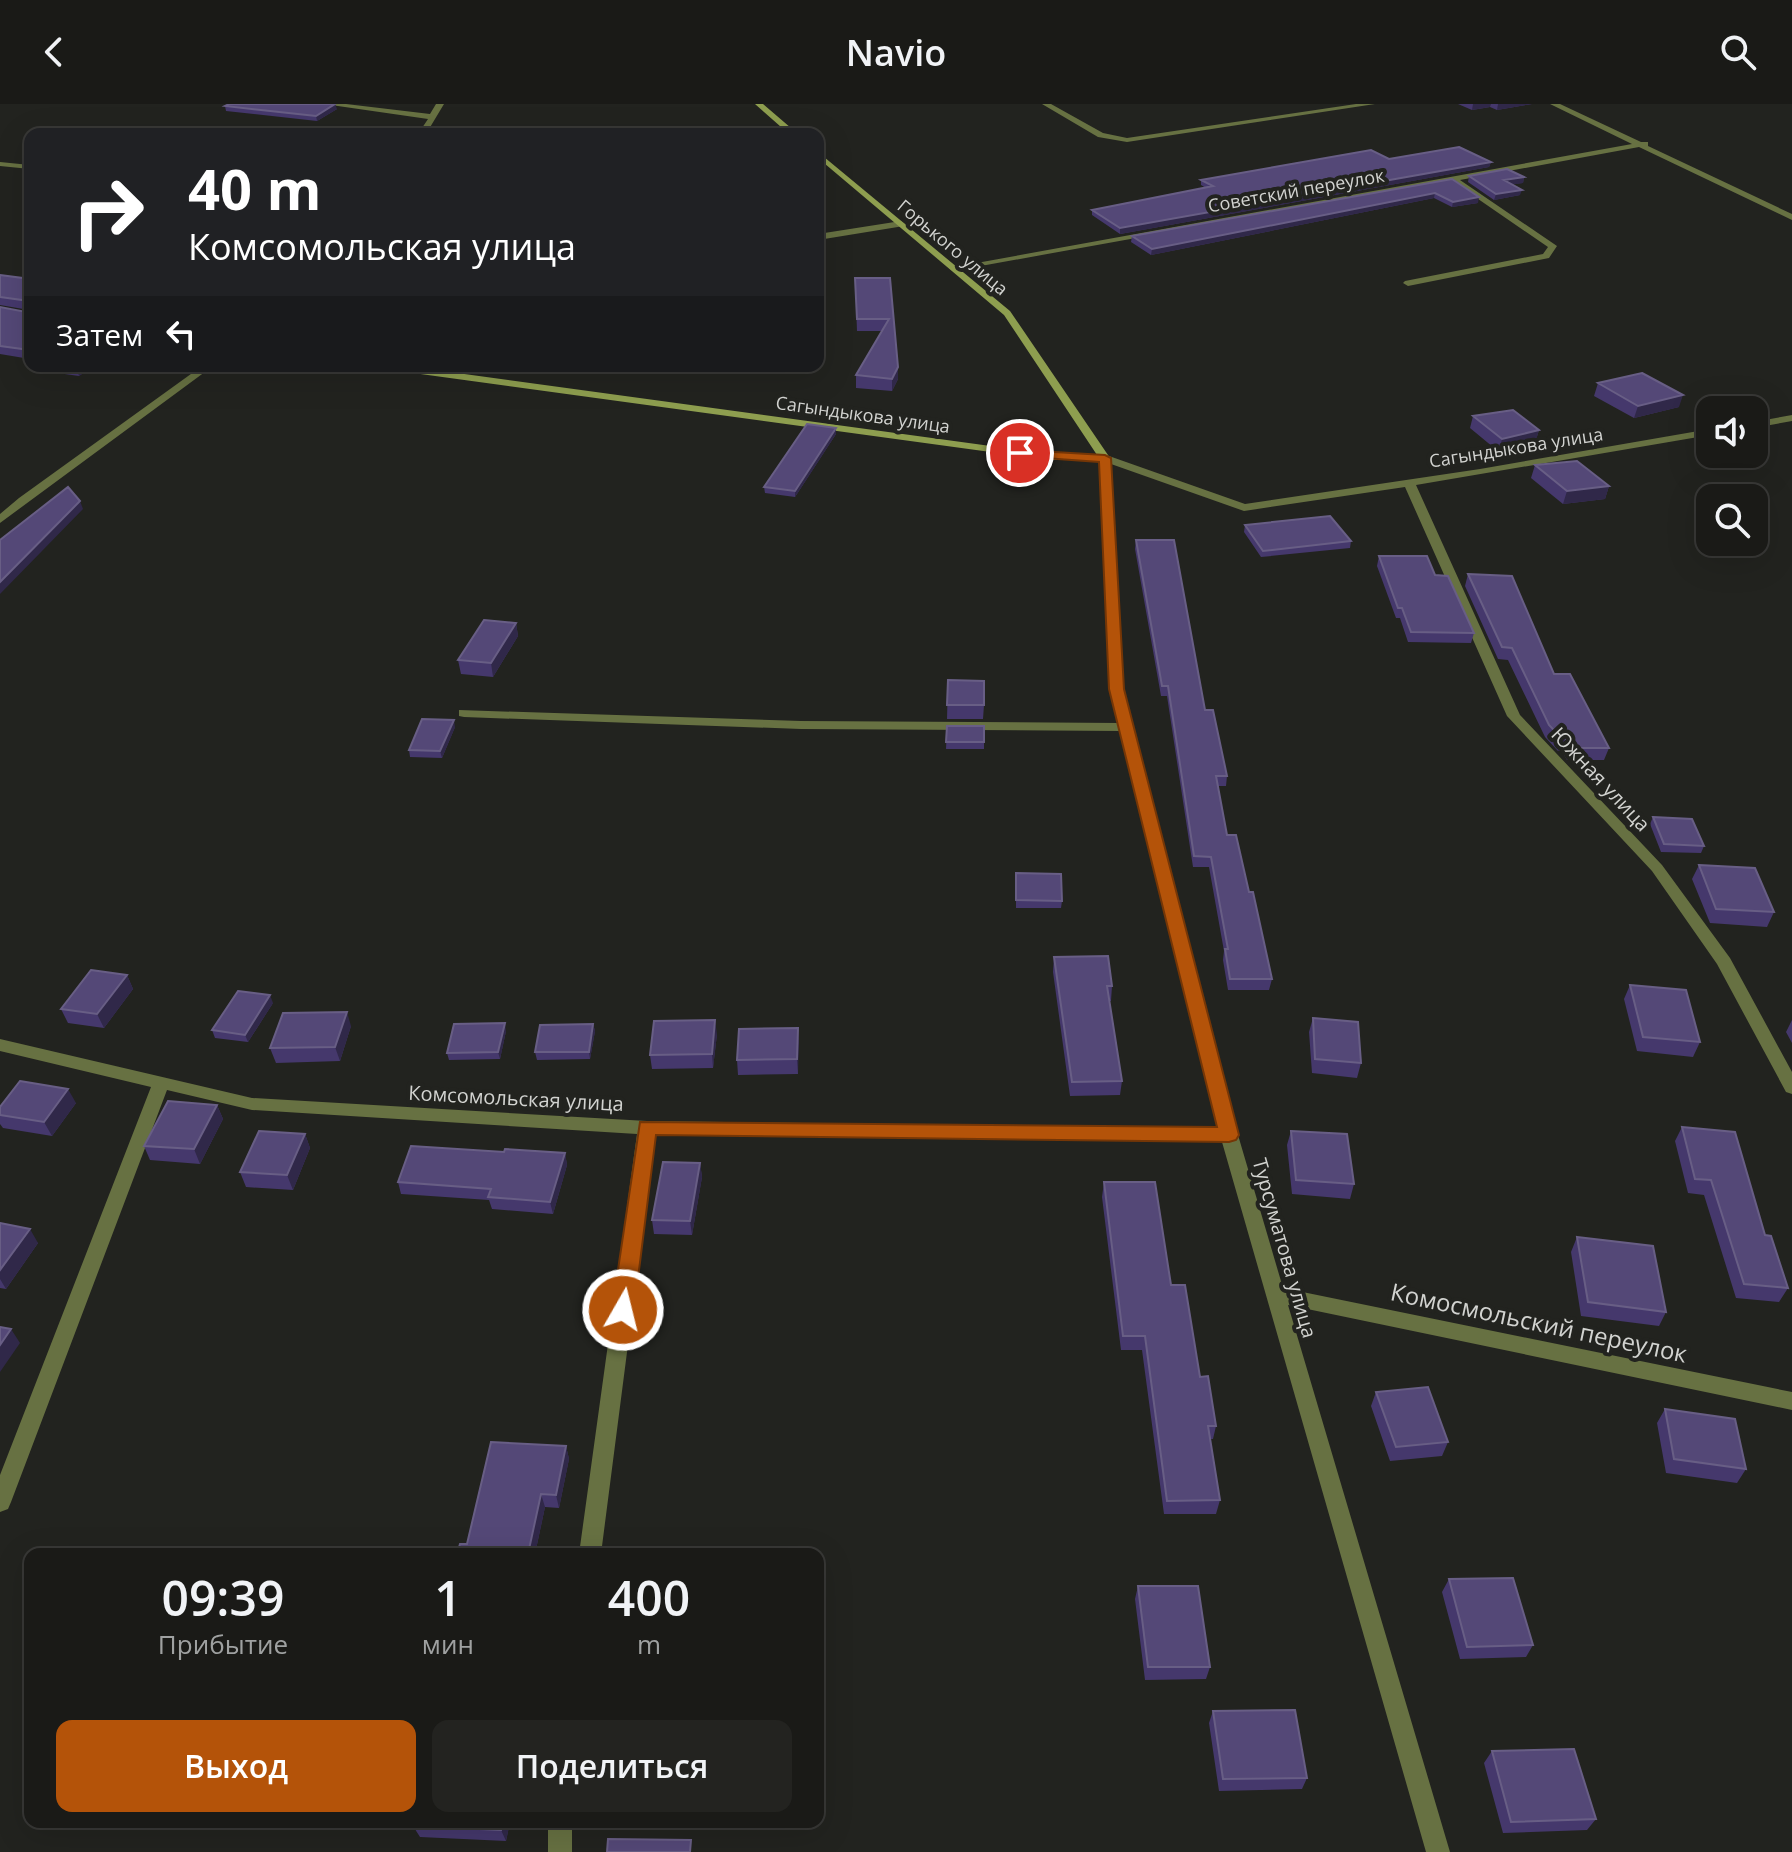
<!DOCTYPE html>
<html lang="ru">
<head>
<meta charset="utf-8">
<style>
  :root { --surface:#1a1a17; --page:#232320; --text:#f1f3f6; --muted:#9fa1a1; --line:#383836; --accent:#b45309 }
  body { margin:0; font-family:"Open Sans",sans-serif; background:var(--page); color:var(--text); height:100vh; display:flex; flex-direction:column; font-size:30px; white-space:nowrap }
  * { box-sizing:border-box; margin:0 }
  p { font-size:26px; color:var(--muted) }
  .icon { flex:none; width:44px; height:44px; fill:none; stroke:currentColor; stroke-width:2; stroke-linecap:round; stroke-linejoin:round }
  .map { position:relative; flex:1; overflow:hidden }
  .drawer { position:absolute; left:24px; top:1444px; width:800px; height:280px; display:flex; flex-direction:column; background:var(--surface); border-radius:16px; box-shadow:0 8px 32px #0002,0 0 0 2px var(--line) }
  .drawer>* { flex:none }
  .guide { position:absolute; left:24px; top:24px; width:800px; height:244px; border-radius:16px; box-shadow:0 8px 32px #0002,0 0 0 2px var(--line); background:#202124; color:#fff; overflow:hidden }
  .fabs { position:absolute; left:1696px; top:292px; display:grid; gap:16px }
  .fabs a { display:grid; place-items:center; width:72px; height:72px; border-radius:16px; background:var(--surface); box-shadow:0 8px 32px #0002,0 0 0 2px var(--line); font-size:40px }
  .pin { position:absolute; display:grid; place-items:center; width:68px; height:68px; color:#fff; margin:-34px; border:4px solid #fff; border-radius:50%; box-shadow:0 2px 8px #0007 }
  .me { position:absolute; width:88px; margin:-44px; rotate:8deg; stroke-linejoin:round; filter:drop-shadow(0 0 6px #0008) }
  .turn { display:flex; align-items:center; gap:28px; height:168px; padding:0 32px; font-size:36px }
  .turn .icon { width:104px; height:104px; stroke-width:2.5 }
  .turn b { display:block; font-size:56px; line-height:68px }
  .then { display:flex; align-items:center; height:76px; padding:0 32px; background:#0003; gap:16px; font-size:30px }
  .eta { display:flex; justify-content:space-evenly; align-items:center; height:136px; text-align:center }
  .eta b { font-size:48px; font-weight:600; line-height:56px }
  .cta { display:flex; gap:16px; margin-top:auto; padding:16px 32px }
  .cta a { flex:1; height:92px; border-radius:16px; background:var(--accent); color:#fff; font-size:32px; font-weight:600; line-height:92px; text-align:center }
  .cta a+a { background:var(--page); color:var(--text) }
  header { display:flex; justify-content:space-between; align-items:center; height:104px; padding:0 32px; background:var(--surface); font-size:36px; font-weight:600 }
  .map>svg:first-child { display:block }
  .lines { fill:none; stroke-linecap:round; stroke-linejoin:round }
  .street { fill:#677142; fill-rule:evenodd }
  .secondary { fill:#8e9e4f; fill-rule:evenodd }
  .wall { fill:#45386c }
  .shaded-wall { fill:#302849 }
  .building { fill:#544877; stroke:#685e85; stroke-width:2 }
  .route { fill:#b45309; stroke:#753606; stroke-width:2 }
  .labels { text-anchor:middle; dominant-baseline:central; stroke-width:8; stroke-linejoin:round; paint-order:stroke }
  .far-street-label { font-size:18px; fill:#d2d3d0; stroke:#22231f }
  .street-label { font-size:20px; fill:#d2d3d0; stroke:#22231f }
  .near-street-label { font-size:24px; fill:#d2d3d0; stroke:#22231f }
</style>
</head>
<body>
<header><svg class="icon" aria-label="back" viewBox="0 0 24 24"><path d="M15 5l-7 7 7 7"/></svg>Navio<svg class="icon" aria-label="search" viewBox="0 0 24 24"><circle cx="10" cy="10" r="6"/><path d="M15 15l6 6"/></svg></header>
<div class="map">
<svg width="1792" height="1748" viewBox="0 0 1792 1748">
  <rect width="100%" height="100%" fill="#22231f"/>
  <g class="lines">
    <path class="street" d="M 324,0 L 346,0 L 430,10 L 436,0 L 444,0 L 426,30 L 418,30 L 428,15 Z
      M 1042,0 L 1051,0 L 1103,29 L 1127,34 L 1356,0 L 1375,0 L 1127,38 L 1098,33 Z
      M 1550,0 L 1560,0 L 1641,38 L 1648,38 L 1648,42 L 1792,110 L 1792,116 L 1639,43 L 1460,76 L 1557,142 L 1549,154 L 1408,182 L 1403,179 L 1405,177 L 1543,150 L 1548,143 L 1452,77 L 953,167 L 949,164 L 1632,40 Z
      M 0,58 L 30,61 L 30,65 L 0,62 Z
      M 901,117 L 905,120 L 904,122 L 818,136 L 818,130 Z
      M 202,262 L 213,262 L 0,419 L 0,410 L 19,394 Z
      M 1792,311 L 1792,317 L 1754,324 L 1754,318 Z
      M 1710,325 L 1710,331 L 1416,381 L 1520,611 L 1662,761 L 1730,854 L 1792,968 L 1792,990 L 1786,988 L 1717,860 L 1652,767 L 1507,612 L 1405,383 L 1244,407 L 1111,360 L 1124,585 L 1238,1031 L 1283,1184 L 1792,1288 L 1792,1306 L 1288,1201 L 1450,1748 L 1426,1748 L 1222,1038 L 655,1031 L 601,1450 L 579,1450 L 637,1030 L 252,1006 L 167,986 L 11,1398 L 8,1405 L 0,1408 L 0,1371 L 151,983 L 0,947 L 0,935 L 252,994 L 647,1017 L 1219,1024 L 1121,627 L 801,625 L 464,613 L 459,612 L 459,606 L 801,617 L 1119,619 L 1110,585 L 1101,352 L 1109,352 L 1245,400 L 1480,365 Z
      M 548,1718 L 572,1718 L 572,1748 L 548,1748 Z"/>
    <path class="secondary" d="M 755,0 L 763,0 L 798,30 L 789,30 Z
      M 818,48 L 1010,207 L 1110,354 L 1109,356 L 1050,356 L 384,265 L 379,262 L 406,262 L 1050,350 L 1097,351 L 1004,211 L 818,54 Z"/>
  </g>
  <path class="wall" d="M 1458,0 L 1532,0 L 1497,6 L 1490,3 L 1472,6 Z
    M 225,2 L 337,5 L 317,17 L 226,7 Z
    M 1389,55 L 1491,58 L 1489,63 L 1120,130 L 1092,111 L 1092,106 L 1206,84 L 1201,81 L 1201,76 Z
    M 1469,72 L 1524,73 L 1523,79 L 1511,80 L 1520,91 L 1494,96 L 1468,78 Z
    M 1452,75 L 1478,99 L 1452,103 L 1434,94 L 1151,151 L 1131,138 L 1132,132 Z
    M 0,171 L 30,175 L 30,255 L 0,250 L 0,203 L 26,208 L 29,206 L 0,201 L 0,202 Z
    M 855,174 L 890,174 L 898,263 L 898,275 L 892,287 L 856,284 L 856,271 L 882,227 L 857,227 Z
    M 34,262 L 120,262 L 114,266 L 92,263 L 79,272 L 36,266 Z
    M 1598,279 L 1679,303 L 1634,314 L 1594,292 Z
    M 1473,312 L 1539,326 L 1535,339 L 1499,348 L 1470,324 Z
    M 836,324 L 836,330 L 795,393 L 765,389 L 764,383 Z
    M 1535,361 L 1609,382 L 1605,395 L 1563,400 L 1531,374 Z
    M 1245,421 L 1351,437 L 1350,444 L 1261,453 L 1244,428 Z
    M 1136,436 L 1205,606 L 1227,672 L 1226,682 L 1218,682 L 1227,731 L 1249,788 L 1272,875 L 1269,886 L 1228,886 L 1223,856 L 1224,847 L 1209,763 L 1193,763 L 1167,592 L 1161,592 L 1135,445 Z
    M 1379,452 L 1435,471 L 1474,529 L 1471,539 L 1408,538 L 1400,514 L 1396,514 L 1377,462 Z
    M 1468,470 L 1554,570 L 1609,644 L 1604,656 L 1567,656 L 1561,646 L 1558,647 L 1545,633 L 1508,556 L 1498,555 L 1465,482 Z
    M 516,519 L 518,532 L 493,573 L 461,570 L 458,556 Z
    M 948,576 L 984,601 L 983,615 L 947,615 Z
    M 947,622 L 984,622 L 984,645 L 946,645 Z
    M 455,623 L 442,654 L 410,653 L 409,646 Z
    M 1653,713 L 1704,742 L 1701,749 L 1661,748 L 1650,720 Z
    M 1699,761 L 1774,808 L 1767,823 L 1710,819 L 1692,775 Z
    M 1016,776 L 1062,797 L 1061,804 L 1016,804 Z
    M 1054,853 L 1112,882 L 1111,897 L 1109,897 L 1122,977 L 1120,991 L 1070,992 L 1053,868 Z
    M 127,871 L 133,885 L 104,924 L 68,919 L 61,905 Z
    M 1630,881 L 1700,938 L 1693,953 L 1637,947 L 1624,895 Z
    M 273,899 L 248,938 L 215,934 L 212,926 Z
    M 1313,914 L 1361,959 L 1357,974 L 1312,969 L 1309,928 Z
    M 1792,916 L 1792,939 L 1786,928 Z
    M 593,920 L 595,927 L 590,955 L 537,956 L 535,948 Z
    M 351,922 L 340,957 L 276,959 L 270,944 Z
    M 798,924 L 798,970 L 738,971 L 737,956 Z
    M 506,927 L 500,955 L 449,956 L 447,949 Z
    M 717,930 L 713,964 L 652,965 L 650,951 Z
    M 76,999 L 52,1032 L 3,1024 L 0,1020 L 0,1003 Z
    M 217,1001 L 223,1015 L 200,1060 L 150,1056 L 144,1042 Z
    M 1682,1023 L 1765,1131 L 1788,1184 L 1779,1198 L 1736,1194 L 1704,1091 L 1688,1089 L 1675,1037 Z
    M 1291,1027 L 1354,1080 L 1350,1095 L 1292,1090 L 1287,1041 Z
    M 305,1030 L 310,1044 L 293,1086 L 246,1083 L 240,1068 Z
    M 504,1048 L 565,1049 L 567,1061 L 553,1110 L 492,1105 L 489,1096 L 401,1090 L 398,1078 Z
    M 700,1059 L 702,1073 L 692,1131 L 654,1130 L 652,1116 Z
    M 1104,1078 L 1171,1181 L 1216,1322 L 1213,1335 L 1210,1335 L 1220,1396 L 1216,1410 L 1164,1410 L 1142,1246 L 1121,1246 L 1102,1093 Z
    M 0,1119 L 38,1139 L 6,1185 L 0,1184 Z
    M 1577,1133 L 1666,1208 L 1659,1222 L 1581,1212 L 1571,1148 Z
    M 1376,1288 L 1448,1338 L 1442,1352 L 1390,1357 L 1371,1302 Z
    M 1665,1305 L 1746,1365 L 1737,1379 L 1666,1369 L 1657,1319 Z
    M 566,1342 L 569,1355 L 559,1404 L 545,1403 L 535,1450 L 457,1450 Z
    M 1449,1475 L 1533,1541 L 1526,1553 L 1460,1555 L 1442,1488 Z
    M 1138,1482 L 1210,1563 L 1206,1575 L 1145,1576 L 1135,1495 Z
    M 1213,1607 L 1307,1674 L 1302,1685 L 1219,1687 L 1209,1619 Z
    M 1492,1647 L 1596,1715 L 1587,1726 L 1503,1729 L 1484,1659 Z
    M 414,1718 L 510,1718 L 506,1737 L 420,1733 L 413,1722 Z"/>
  <path class="shaded-wall" d="M 335,0 L 337,5 L 317,17 L 316,12 Z
    M 1473,0 L 1491,0 L 1490,3 L 1472,6 Z
    M 1498,0 L 1532,0 L 1497,6 Z
    M 1491,58 L 1489,63 L 1120,130 L 1120,124 Z
    M 1524,73 L 1523,79 L 1503,82 L 1504,76 Z
    M 1522,86 L 1520,91 L 1494,96 L 1496,90 Z
    M 1435,89 L 1434,94 L 1151,151 L 1152,145 Z
    M 1479,93 L 1478,99 L 1452,103 L 1453,98 Z
    M 77,262 L 91,262 L 92,263 L 79,272 L 76,263 Z
    M 898,263 L 898,275 L 892,287 L 892,275 Z
    M 1683,291 L 1679,303 L 1634,314 L 1638,302 Z
    M 836,324 L 836,330 L 795,393 L 795,387 Z
    M 1539,326 L 1535,339 L 1499,348 L 1502,335 Z
    M 1609,382 L 1605,395 L 1563,400 L 1567,387 Z
    M 80,397 L 83,405 L 0,490 L 0,478 Z
    M 516,519 L 518,532 L 493,573 L 491,559 Z
    M 454,616 L 455,623 L 442,654 L 440,647 Z
    M 1565,633 L 1561,646 L 1558,647 L 1562,635 Z
    M 127,871 L 133,885 L 104,924 L 97,910 Z
    M 270,891 L 273,899 L 248,938 L 245,931 Z
    M 347,908 L 351,922 L 340,957 L 335,943 Z
    M 715,916 L 717,930 L 713,964 L 712,950 Z
    M 505,919 L 506,927 L 500,955 L 498,948 Z
    M 593,920 L 595,927 L 590,955 L 589,948 Z
    M 798,924 L 799,938 L 798,970 L 797,955 Z
    M 68,985 L 76,999 L 52,1032 L 44,1018 Z
    M 217,1001 L 223,1015 L 200,1060 L 194,1045 Z
    M 305,1030 L 310,1044 L 293,1086 L 287,1071 Z
    M 565,1049 L 567,1061 L 553,1110 L 550,1098 Z
    M 700,1059 L 702,1073 L 692,1131 L 690,1117 Z
    M 30,1125 L 38,1139 L 6,1185 L 0,1175 L 0,1166 Z
    M 11,1225 L 20,1239 L 0,1268 L 0,1241 Z
    M 566,1342 L 569,1355 L 559,1404 L 556,1391 Z
    M 541,1390 L 545,1403 L 535,1450 L 528,1450 Z
    M 502,1718 L 510,1718 L 506,1737 L 501,1726 Z"/>
  <path class="building" d="M 229,0 L 335,0 L 316,12 L 225,2 Z
    M 1459,43 L 1491,58 L 1120,124 L 1092,106 L 1213,82 L 1201,76 L 1371,46 L 1389,55 Z
    M 1507,65 L 1524,73 L 1504,76 L 1522,86 L 1496,90 L 1469,72 Z
    M 1452,75 L 1479,93 L 1453,98 L 1435,89 L 1152,145 L 1132,132 Z
    M 0,171 L 30,175 L 30,246 L 0,242 L 0,203 L 26,208 L 30,205 L 29,197 L 0,193 Z
    M 855,174 L 890,174 L 898,263 L 892,275 L 856,271 L 889,215 L 857,215 Z
    M 1642,269 L 1683,291 L 1638,302 L 1598,279 Z
    M 1513,306 L 1539,326 L 1502,335 L 1473,312 Z
    M 807,320 L 836,324 L 795,387 L 764,383 Z
    M 1577,357 L 1609,382 L 1567,387 L 1535,361 Z
    M 68,383 L 80,397 L 0,478 L 0,436 Z
    M 1330,412 L 1351,437 L 1263,447 L 1245,421 Z
    M 1136,436 L 1174,436 L 1205,606 L 1213,606 L 1227,672 L 1216,672 L 1227,731 L 1236,731 L 1249,788 L 1253,788 L 1272,875 L 1230,875 L 1225,845 L 1228,845 L 1211,753 L 1194,752 L 1168,582 L 1162,582 Z
    M 1379,452 L 1427,452 L 1435,471 L 1448,472 L 1474,529 L 1411,528 L 1402,504 L 1398,504 Z
    M 1468,470 L 1512,472 L 1554,570 L 1570,570 L 1609,644 L 1571,644 L 1565,633 L 1562,635 L 1549,621 L 1512,544 L 1502,543 Z
    M 484,516 L 516,519 L 491,559 L 458,556 Z
    M 948,576 L 984,577 L 984,601 L 947,601 Z
    M 422,615 L 454,616 L 440,647 L 409,646 Z
    M 947,622 L 984,622 L 984,638 L 946,638 Z
    M 1653,713 L 1692,715 L 1704,742 L 1664,740 Z
    M 1699,761 L 1755,764 L 1774,808 L 1716,805 Z
    M 1016,769 L 1061,770 L 1062,797 L 1016,796 Z
    M 1108,852 L 1112,882 L 1107,882 L 1122,977 L 1072,978 L 1054,853 Z
    M 91,866 L 127,871 L 97,910 L 61,905 Z
    M 1630,881 L 1686,886 L 1700,938 L 1643,933 Z
    M 238,887 L 270,891 L 245,931 L 212,926 Z
    M 347,908 L 335,943 L 270,944 L 283,909 Z
    M 1313,914 L 1358,918 L 1361,959 L 1315,955 Z
    M 715,916 L 712,950 L 650,951 L 654,917 Z
    M 505,919 L 498,948 L 447,949 L 454,920 Z
    M 593,920 L 589,948 L 535,948 L 540,921 Z
    M 798,924 L 797,955 L 737,956 L 739,925 Z
    M 20,977 L 68,985 L 44,1018 L 0,1011 L 0,1003 Z
    M 168,997 L 217,1001 L 194,1045 L 144,1042 Z
    M 1682,1023 L 1735,1028 L 1765,1131 L 1771,1132 L 1788,1184 L 1744,1180 L 1711,1076 L 1695,1075 Z
    M 259,1027 L 305,1030 L 287,1071 L 240,1068 Z
    M 1291,1027 L 1347,1030 L 1354,1080 L 1296,1076 Z
    M 411,1042 L 504,1048 L 505,1045 L 565,1049 L 550,1098 L 488,1093 L 491,1085 L 398,1078 Z
    M 663,1058 L 700,1059 L 690,1117 L 652,1116 Z
    M 1104,1078 L 1155,1078 L 1171,1181 L 1185,1181 L 1200,1273 L 1208,1272 L 1216,1322 L 1208,1322 L 1220,1396 L 1167,1397 L 1145,1232 L 1123,1232 Z
    M 0,1119 L 30,1125 L 0,1166 Z
    M 1577,1133 L 1653,1142 L 1666,1208 L 1588,1198 Z
    M 0,1223 L 11,1225 L 0,1241 Z
    M 1428,1283 L 1448,1338 L 1396,1343 L 1376,1288 Z
    M 1665,1305 L 1735,1315 L 1746,1365 L 1674,1355 Z
    M 491,1338 L 566,1342 L 556,1391 L 541,1390 L 528,1450 L 457,1450 L 460,1440 L 467,1440 Z
    M 647,1443 L 737,1450 L 645,1450 Z
    M 1513,1474 L 1533,1541 L 1467,1543 L 1449,1475 Z
    M 1138,1482 L 1198,1482 L 1210,1563 L 1148,1563 Z
    M 1295,1606 L 1307,1674 L 1223,1675 L 1213,1607 Z
    M 1574,1645 L 1596,1715 L 1511,1718 L 1492,1647 Z
    M 414,1718 L 502,1718 L 501,1726 L 413,1722 Z
    M 608,1735 L 691,1736 L 690,1748 L 607,1748 Z"/>
  <path class="route" d="M 1020,346 L 1105,351 L 1111,354 L 1124,585 L 1239,1031 L 1236,1036 L 1229,1038 L 656,1031 L 634,1206 L 631,1213 L 623,1215 L 615,1213 L 612,1206 L 640,1018 L 1217,1023 L 1109,585 L 1099,358 L 1016,352 L 1016,347 Z"/>
  <g class="labels">
    <g class="far-street-label">
      <text transform="translate(1296 86) rotate(-10)">Советский переулок</text>
      <text transform="translate(953 143) rotate(40)">Горького улица</text>
      <text transform="translate(863 310) rotate(8)">Сагындыкова улица</text>
      <text transform="translate(1516 343) rotate(-9)">Сагындыкова улица</text>
    </g>
    <g class="street-label">
      <text transform="translate(1601 675) rotate(47)">Южная улица</text>
      <text transform="translate(516 994) rotate(3)">Комсомольская улица</text>
      <text transform="translate(1285 1144) rotate(74)">Турсуматова улица</text>
    </g>
    <g class="near-street-label">
      <text transform="translate(1539 1218) rotate(12)">Комосмольский переулок</text>
    </g>
  </g>
</svg>
<div class="fabs">
<a><svg class="icon" aria-label="sound" viewBox="0 0 24 24"><path d="M4 9h4l5-4v14l-5-4H4zM17 9q2 3 0 6"/></svg></a>
<a><svg class="icon" aria-label="search" viewBox="0 0 24 24"><circle cx="10" cy="10" r="6"/><path d="M15 15l6 6"/></svg></a>
</div>
<div class="pin" style="left:1020px;top:349px;background:#d93025"><svg class="icon" aria-label="arrive" viewBox="0 0 24 24"><path d="M6 21V4h12l-3 4 3 4H6"/></svg></div>
<svg class="me" style="left:623px;top:1206px" viewBox="-20 -20 40 40"><circle r="17" fill="#b45309" stroke="#fff" stroke-width="3"/><path d="M0-11L8 9 0 5-8 9z" fill="#fff"/></svg>
<div class="guide">
<div class="turn"><svg class="icon" aria-label="right" viewBox="0 0 24 24"><path d="M7 20v-9h11M14 6l5 5-5 5"/></svg><div><b>40 m</b>Комсомольская улица</div></div>
<div class="then">Затем<svg class="icon" aria-label="left" viewBox="0 0 24 24"><path d="M17 20v-9H6M10 6l-5 5 5 5"/></svg></div>
</div>
<section class="drawer">
<div class="eta">
<div><b>09:39</b><p>Прибытие</p></div>
<div><b>1</b><p>мин</p></div>
<div><b>400</b><p>m</p></div>
</div>
<div class="cta"><a>Выход</a><a>Поделиться</a></div>
</section>
</div>
</body>
</html>
